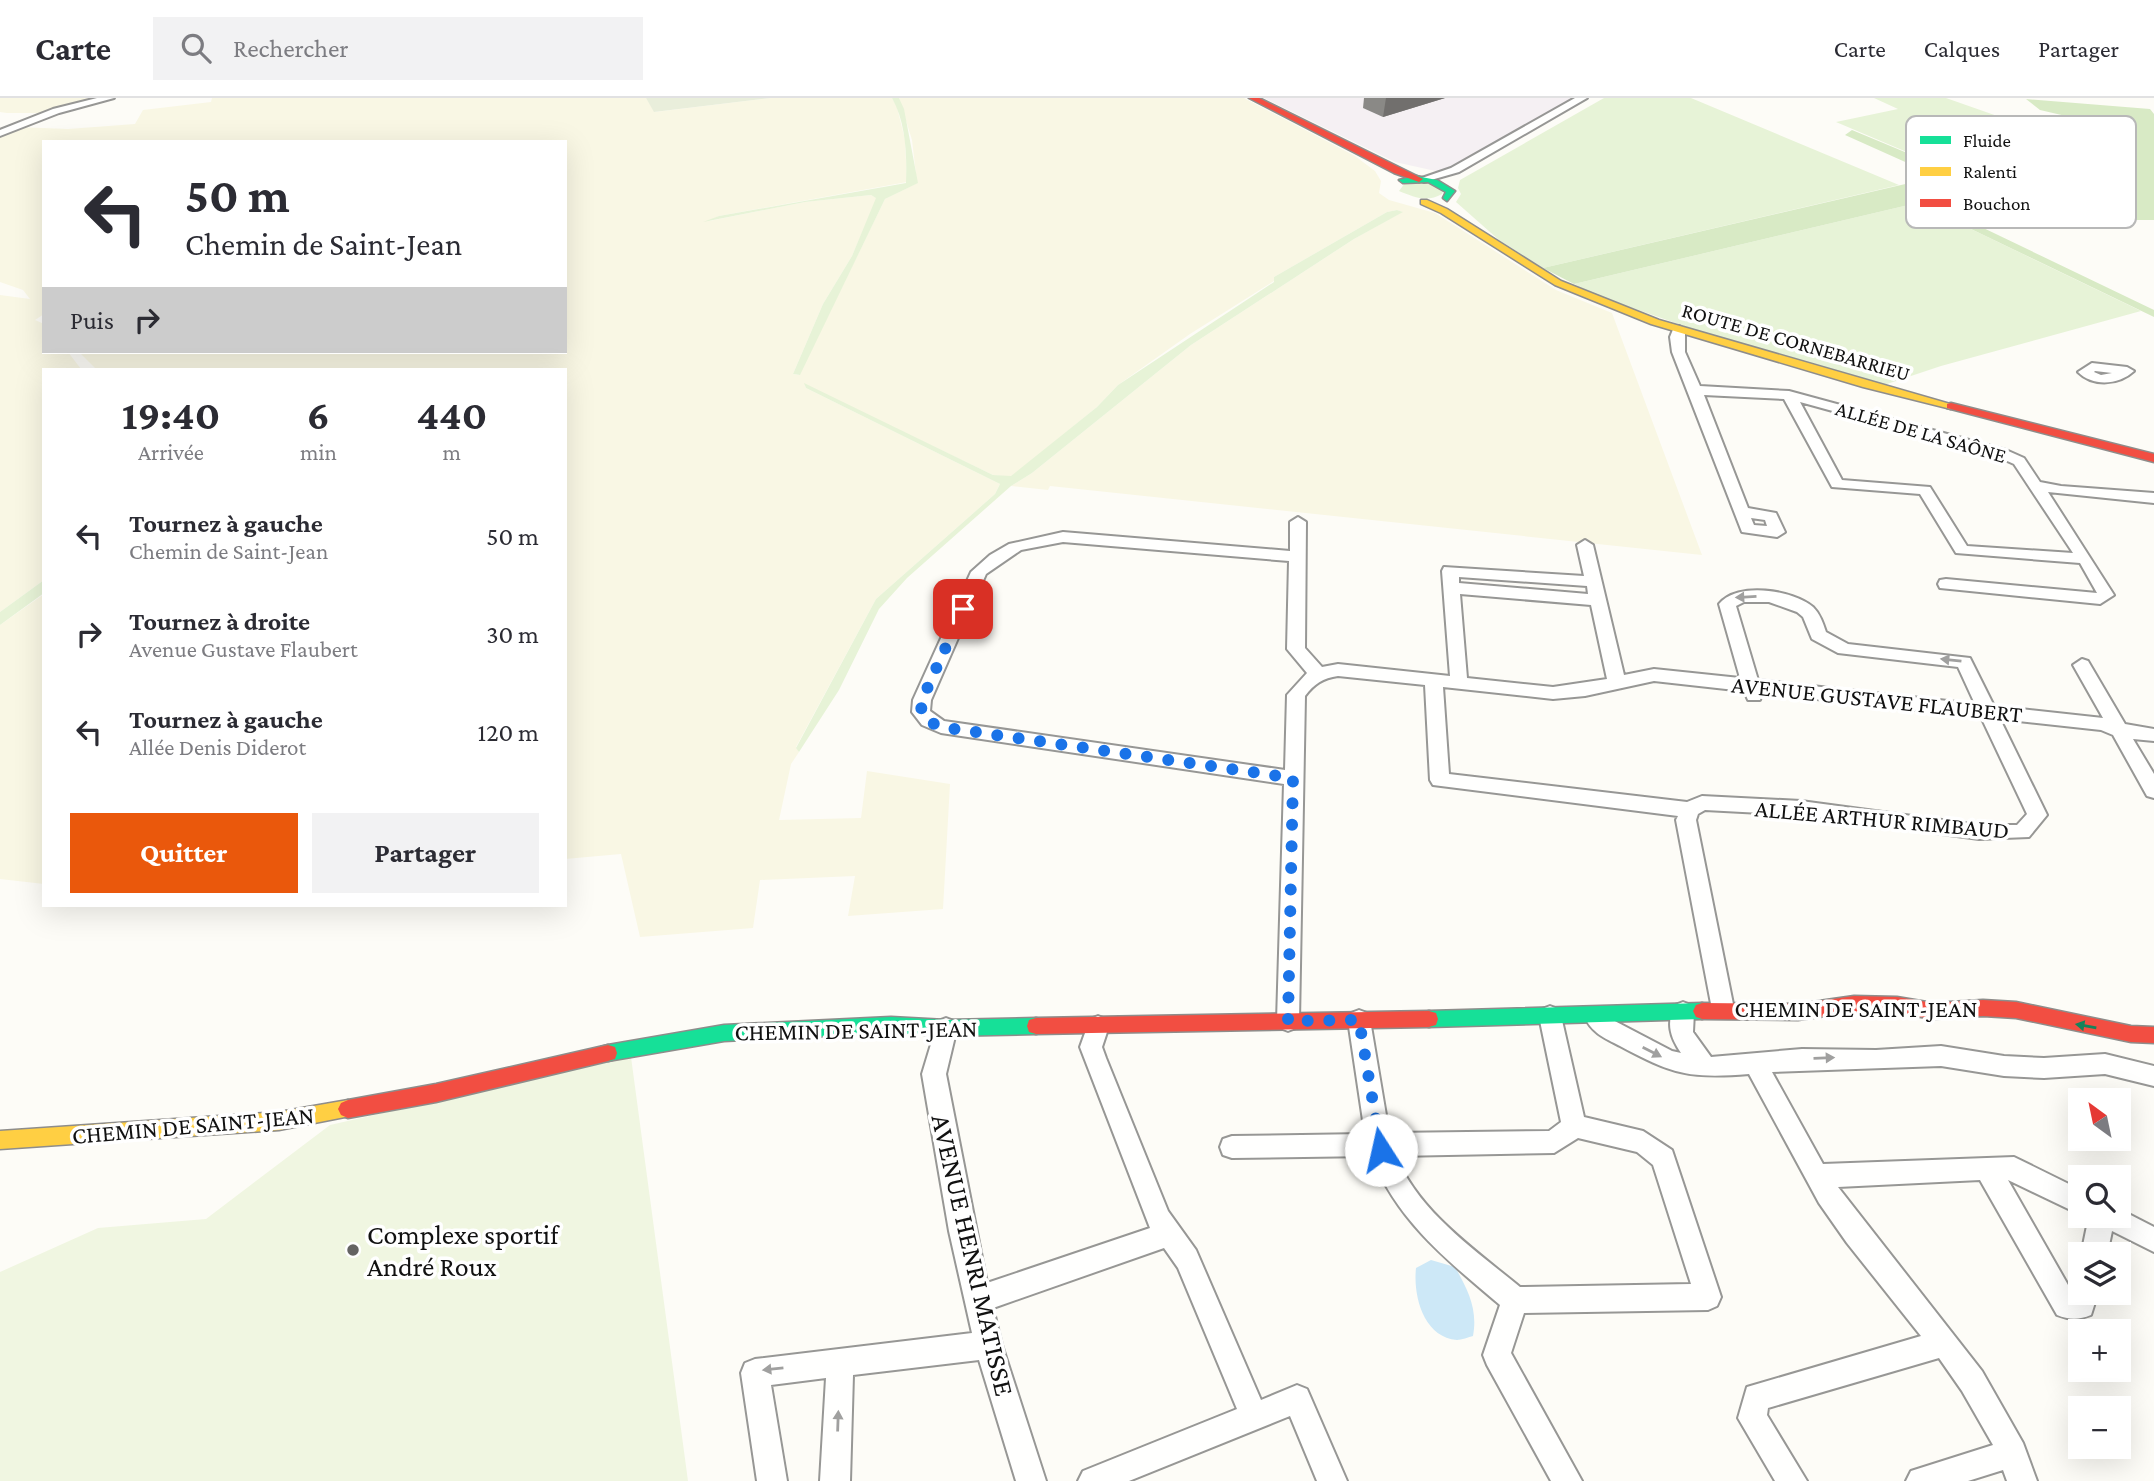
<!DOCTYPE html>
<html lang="fr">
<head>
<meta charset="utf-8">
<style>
  :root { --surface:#fff; --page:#f2f2f3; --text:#2b2b33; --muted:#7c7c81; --line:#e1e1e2; --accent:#ea580c }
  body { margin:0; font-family:"Crimson Pro",serif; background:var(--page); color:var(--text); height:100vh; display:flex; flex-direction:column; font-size:26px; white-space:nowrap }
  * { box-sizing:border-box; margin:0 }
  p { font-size:23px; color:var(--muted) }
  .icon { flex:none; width:38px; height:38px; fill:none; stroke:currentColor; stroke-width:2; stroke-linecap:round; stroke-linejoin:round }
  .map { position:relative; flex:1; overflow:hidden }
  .details { position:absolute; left:42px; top:270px; width:525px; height:539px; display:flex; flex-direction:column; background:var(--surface); border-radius:0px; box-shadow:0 7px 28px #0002 }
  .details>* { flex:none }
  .guide { position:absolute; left:42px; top:42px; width:525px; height:214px; border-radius:0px; box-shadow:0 7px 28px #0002; background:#fff; color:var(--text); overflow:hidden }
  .needle { width:46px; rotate:327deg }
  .buttons { position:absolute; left:2068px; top:990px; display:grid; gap:14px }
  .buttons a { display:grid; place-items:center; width:63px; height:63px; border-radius:0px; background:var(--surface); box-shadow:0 7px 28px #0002; font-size:35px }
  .pin { position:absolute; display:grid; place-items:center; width:60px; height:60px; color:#fff; margin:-30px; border-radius:14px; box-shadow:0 4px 10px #0006 }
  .me { position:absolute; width:77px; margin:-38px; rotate:350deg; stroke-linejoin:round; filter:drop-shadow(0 0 5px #0008) }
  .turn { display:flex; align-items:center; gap:24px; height:147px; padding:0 28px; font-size:32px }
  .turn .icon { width:91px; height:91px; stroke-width:2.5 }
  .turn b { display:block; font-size:49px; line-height:60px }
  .then { display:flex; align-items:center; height:66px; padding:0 28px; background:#0003; gap:14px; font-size:26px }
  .eta { display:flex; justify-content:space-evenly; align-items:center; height:119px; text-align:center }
  .eta b { font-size:42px; font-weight:700; line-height:49px }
  .primary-button { display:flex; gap:14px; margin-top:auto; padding:14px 28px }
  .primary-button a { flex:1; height:80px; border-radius:0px; background:var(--accent); color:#fff; font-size:28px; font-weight:700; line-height:80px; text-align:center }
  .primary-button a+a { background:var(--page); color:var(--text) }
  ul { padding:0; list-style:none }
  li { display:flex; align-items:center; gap:21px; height:98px; padding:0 28px }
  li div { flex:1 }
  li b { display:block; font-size:26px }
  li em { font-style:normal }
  header { display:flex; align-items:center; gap:42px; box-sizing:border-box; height:98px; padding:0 35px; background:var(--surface); border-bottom:2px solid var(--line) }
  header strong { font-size:33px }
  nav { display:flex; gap:38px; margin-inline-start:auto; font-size:24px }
  .search { width:490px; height:63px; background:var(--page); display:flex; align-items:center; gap:18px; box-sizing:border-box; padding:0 24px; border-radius:0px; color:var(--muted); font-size:26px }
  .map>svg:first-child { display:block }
  .industrial { fill:#f5f0f3 }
  .farmland { fill:#f9f7e4 }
  .green { fill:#e7f3d7 }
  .forest { fill:#d8eac5 }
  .cemetery { fill:#e9eedb }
  .pitch { fill:#f0f6e1 }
  .water { fill:#cde8f7 }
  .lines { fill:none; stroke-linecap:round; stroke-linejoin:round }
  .street-casing { stroke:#979795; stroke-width:4 }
  .fast-casing { stroke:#8e8d8b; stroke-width:3 }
  .slow-casing { stroke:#8e8d8b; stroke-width:3 }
  .jam-casing { stroke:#8e8d8b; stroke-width:3 }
  .street { fill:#fffffe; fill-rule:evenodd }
  .fast { fill:#16e098; fill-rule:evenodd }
  .slow { fill:#ffcf43; fill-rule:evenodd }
  .jam { fill:#f24e42; fill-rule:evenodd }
  .wall { fill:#8a8986 }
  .shaded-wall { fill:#716f6d }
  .oneway { fill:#a0a09f }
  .oneway2 { fill:#14835b }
  .route { stroke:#1a73e8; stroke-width:12; stroke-dasharray:0 21.6 }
  .poi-dot { fill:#646362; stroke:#fff; stroke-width:2.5 }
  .labels { text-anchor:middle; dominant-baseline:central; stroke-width:7; stroke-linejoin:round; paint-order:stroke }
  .far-street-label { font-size:21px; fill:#111; stroke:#fff }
  .street-label { font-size:24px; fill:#111; stroke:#fff }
  .near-poi-label { font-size:28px; fill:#111; stroke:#fff; text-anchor:start }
  .near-street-label { font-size:28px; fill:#111; stroke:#fff }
  .key { fill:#fff; stroke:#b8b8b8; stroke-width:2 }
  .key-label { font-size:19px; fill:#111 }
</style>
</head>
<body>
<header>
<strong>Carte</strong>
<div class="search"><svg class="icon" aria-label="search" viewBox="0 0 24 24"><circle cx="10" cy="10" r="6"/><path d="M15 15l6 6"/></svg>Rechercher</div>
<nav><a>Carte</a><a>Calques</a><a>Partager</a></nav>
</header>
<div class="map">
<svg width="2154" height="1383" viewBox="0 0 2154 1383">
  <rect width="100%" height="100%" fill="#fdfcf7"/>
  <path class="industrial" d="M 1264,0 L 1575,0 L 1440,74 L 1395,64 Z"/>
  <path class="farmland" d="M 0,0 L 95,0 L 41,15 L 7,15 L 0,14 Z
    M 212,0 L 646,0 L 655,14 L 771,0 L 892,0 L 897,9 L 905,42 L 907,84 L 719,118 L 709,123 L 805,104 L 871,97 L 877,100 L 852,158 L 823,206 L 793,276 L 799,277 L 885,101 L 917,85 L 912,42 L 899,0 L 1244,0 L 1355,58 L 1375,73 L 1381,83 L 1379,95 L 1389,102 L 1435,115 L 1556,192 L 1612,215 L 1702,457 L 1050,388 L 1048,392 L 1011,388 L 1032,375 L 1191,247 L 1354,141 L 1402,114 L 1397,112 L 1387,114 L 1274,179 L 1274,183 L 1190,236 L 1118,287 L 1097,309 L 1011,379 L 993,377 L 805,287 L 806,290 L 1000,386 L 995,396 L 876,501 L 796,649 L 799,654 L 791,666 L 779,722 L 861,720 L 867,673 L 950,686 L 943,811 L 848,818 L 855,778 L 760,782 L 753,830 L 640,839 L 621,756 L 565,761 L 565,271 L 96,271 L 79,254 L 565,254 L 565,44 L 44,44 L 44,216 L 35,222 L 44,226 L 44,254 L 68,254 L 81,271 L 44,271 L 44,482 L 0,514 L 0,197 L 30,201 L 23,192 L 0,184 L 0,38 L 17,29 L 68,31 L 135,26 L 143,12 L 211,4 Z
    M 44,496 L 44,786 L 0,781 L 0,527 Z"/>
  <path class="green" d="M 892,0 L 899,0 L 904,11 L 918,85 L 885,101 L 800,277 L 793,276 L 823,206 L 852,158 L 876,100 L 871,97 L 805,104 L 703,124 L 719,118 L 906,85 C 907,57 906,25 892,0 Z
    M 1604,0 L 1691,0 L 1899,87 L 1543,170 L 1499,142 L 1456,104 L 1461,96 L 1458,90 L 1460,82 Z
    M 1874,0 L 1946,0 L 2003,20 L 1961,58 L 1961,77 L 1836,24 L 1898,11 Z
    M 1425,84 L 1443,93 L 1442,96 C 1427,105 1414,99 1399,93 L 1405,85 Z
    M 1917,105 L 2141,213 L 1941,268 L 1884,287 L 1710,237 L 1598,198 L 1574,186 Z
    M 1397,112 L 1403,114 L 1354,141 L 1191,247 L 1032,375 L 1011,388 L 907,480 L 879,511 L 839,592 L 799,654 L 796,650 L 876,501 L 995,396 L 1000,386 L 806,290 L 804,285 L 993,377 L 1011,378 L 1097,309 L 1118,287 L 1274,184 L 1274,179 L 1387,114 Z
    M 44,482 L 44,495 L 0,527 L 0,514 Z"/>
  <path class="forest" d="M 2026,1 L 2150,11 L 2154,16 L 2154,122 L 2096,122 L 2045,100 L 2009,94 L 2006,99 L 1989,99 L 1962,92 L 1925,102 L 2154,212 L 2154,219 L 1917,105 L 1574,186 L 1543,170 L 1914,84 L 1932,76 L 1845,37 L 1852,32 L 1960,77 L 1961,58 L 2003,20 L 2072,27 L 2083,22 L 2040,12 Z"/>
  <path class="cemetery" d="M 646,0 L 771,0 L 654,14 Z"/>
  <path class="pitch" d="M 631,959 L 688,1383 L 0,1383 L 0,1174 L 98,1130 L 206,1121 L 330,1027 Z"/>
  <path class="water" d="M 1431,1162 L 1455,1169 C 1468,1192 1478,1211 1473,1238 C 1469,1239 1461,1242 1457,1242 C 1423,1239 1413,1197 1416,1170 Z"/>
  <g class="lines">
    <defs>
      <path id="street" d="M 97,0 L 114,0 L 59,15 L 0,38 L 0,32 L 53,11 Z
        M 1575,0 L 1587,0 L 1459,74 L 1424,84 L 1419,81 L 1451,70 Z
        M 1679,228 L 1685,232 L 1685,254 L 1700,288 L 1789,293 L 2006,352 L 2024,360 L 2040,384 L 2061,388 L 2154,395 L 2154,405 L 2048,394 L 2114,497 L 2100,506 L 1940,490 L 1938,486 L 1940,482 L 1946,481 L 2097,495 L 2080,465 L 1956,455 L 1920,396 L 1832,389 L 1784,301 L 1704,297 L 1748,410 L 1776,415 L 1785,434 L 1777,439 L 1742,434 L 1672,254 L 1670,239 L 1674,229 ZM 1800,304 L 1996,358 L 2014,366 L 2073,455 L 1967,448 L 1930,389 L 1842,382 ZM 1751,420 L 1765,422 L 1767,428 L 1754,427 Z
        M 2092,265 L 2127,269 L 2134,273 C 2119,287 2093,289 2078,274 ZM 2094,274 L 2095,273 L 2112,275 L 2101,277 Z
        M 1298,419 L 1306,424 L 1305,550 L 1322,569 L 1338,566 L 1450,578 L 1442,473 L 1444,469 L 1584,478 L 1577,447 L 1585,442 L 1593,447 L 1624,577 L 1654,571 L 1740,580 L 1719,506 C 1737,483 1793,492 1813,509 C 1820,516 1823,525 1826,534 L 1848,546 L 1970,560 L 1994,608 L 2103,620 L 2073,567 L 2082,561 L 2088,563 L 2125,626 L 2154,631 L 2154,643 L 2133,641 L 2154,676 L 2154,700 L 2147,698 L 2113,637 L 2101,632 L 2000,621 L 2047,717 L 2029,739 L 1979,741 L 1801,717 L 1705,712 L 1698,716 L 1696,722 L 1734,911 L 1731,918 L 1723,920 L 1715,918 L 1712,911 L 1676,722 L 1678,718 L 1433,687 L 1430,682 L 1425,587 L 1338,578 C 1323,580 1314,586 1305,598 L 1299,923 L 1296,930 L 1288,933 L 1280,930 L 1277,923 L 1284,686 L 941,635 L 922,627 L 912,614 L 913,602 L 971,474 L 990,457 L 1009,446 L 1063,434 L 1290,453 L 1290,424 ZM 1063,444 L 1289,463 L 1287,551 L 1307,575 L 1287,597 L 1285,672 L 944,623 L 930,613 L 931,602 L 986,476 L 1021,452 ZM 1459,479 L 1587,488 L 1588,496 L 1459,485 ZM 1460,496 L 1591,507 L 1607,581 L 1553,589 L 1467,580 ZM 1744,504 L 1769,504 L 1797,514 L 1803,519 L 1812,541 L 1838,555 L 1958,569 L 1975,606 L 1758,582 L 1736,508 ZM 1654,583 L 1744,593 L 1748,602 L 1760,602 L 1762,595 L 1981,619 L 2027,716 L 2017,727 L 1979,727 L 1801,703 L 1702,698 L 1687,704 L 1449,676 L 1443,589 L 1553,601 L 1585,598 Z
        M 1683,904 L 1691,907 L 1694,914 L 1693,934 L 1711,959 L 1802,951 L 1876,952 L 1941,948 L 2004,958 L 2044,960 L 2105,956 L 2154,968 L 2154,988 L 2105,976 L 2044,980 L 2004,978 L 1941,968 L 1772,974 L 1823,1066 L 2014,1059 L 2081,1092 L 2081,1117 L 2008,1082 L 2072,1194 L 2076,1186 L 2081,1184 L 2081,1195 L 2098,1195 L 2091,1217 C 2079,1222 2069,1222 2057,1217 L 1980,1082 L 1838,1089 L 1982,1273 L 2023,1345 L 2037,1383 L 2007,1383 L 2003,1372 L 1968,1383 L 1906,1383 L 1911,1373 L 1993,1347 L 1962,1293 L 1939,1260 L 1768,1310 L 1767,1317 L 1807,1383 L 1775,1383 L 1738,1320 L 1747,1289 L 1921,1238 L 1847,1145 L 1819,1105 L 1749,976 C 1689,981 1672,976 1620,948 C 1604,940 1592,935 1584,918 L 1587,911 C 1598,907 1603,911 1609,920 L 1672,953 L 1681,955 C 1670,939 1666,925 1675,907 Z
        M 1550,908 L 1558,911 L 1561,918 L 1584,1019 L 1643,1033 L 1672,1052 L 1721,1199 L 1717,1208 L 1708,1212 L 1524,1215 L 1511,1255 L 1582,1383 L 1551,1383 L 1487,1267 L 1483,1257 L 1500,1207 C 1449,1164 1396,1122 1372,1058 L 1232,1060 L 1223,1057 L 1220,1049 L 1223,1041 L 1232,1038 L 1365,1036 L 1348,922 L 1351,915 L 1359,912 L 1367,915 L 1370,922 L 1389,1035 L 1549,1033 L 1561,1024 L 1539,918 L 1542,911 ZM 1578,1040 L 1637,1054 L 1653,1067 L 1691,1186 L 1520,1189 C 1475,1152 1418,1113 1396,1058 L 1554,1055 Z
        M 1098,918 L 1106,921 L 1109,928 L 1102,949 L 1106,960 L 1168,1113 L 1196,1152 L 1261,1302 L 1297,1287 L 1307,1291 L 1347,1383 L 1317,1383 L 1290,1318 L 1129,1383 L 1078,1383 L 1083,1373 L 1237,1311 L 1178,1170 L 1164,1150 L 993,1210 L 1002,1247 L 1046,1383 L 1016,1383 L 979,1262 L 853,1277 L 850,1383 L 820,1383 L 826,1280 L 771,1287 L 787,1383 L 757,1383 L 741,1275 L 745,1265 L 755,1261 L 972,1235 L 949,1133 L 922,976 L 938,923 L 946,920 L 954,923 L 957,930 L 946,976 L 987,1185 L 1150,1130 L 1080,949 L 1090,921 Z
        M 2119,1111 L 2154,1129 L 2154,1154 L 2112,1133 L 2107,1157 L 2081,1157 L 2089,1118 L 2119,1118 Z"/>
      <path id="fast" d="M 1416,78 L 1437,82 L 1455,93 L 1447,103 L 1443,100 L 1446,94 L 1428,84 L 1403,85 L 1399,82 Z
        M 1702,905 L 1708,907 L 1711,913 L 1708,919 L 1702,921 L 1429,929 L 1422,927 L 1420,921 L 1422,915 L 1429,913 Z
        M 891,919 L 946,922 L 1036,920 L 1043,922 L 1045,928 L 1043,934 L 1036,936 L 946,938 L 891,935 L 724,943 L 608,963 L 601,961 L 599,955 L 601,949 L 608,947 L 724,927 Z"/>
      <path id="slow" d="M 1421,102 L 1427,102 L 1447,111 L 1561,183 L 1659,222 L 1957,308 L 1951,311 L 1863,289 L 1651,226 L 1555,187 L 1441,115 L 1421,106 Z
        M 348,1002 L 355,1005 L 358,1011 L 355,1017 L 279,1032 L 0,1051 L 0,1033 L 279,1014 Z"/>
      <path id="jam" d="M 1249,0 L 1259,0 L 1423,81 L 1419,84 L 1394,75 Z
        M 1951,305 L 2154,356 L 2154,364 L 1947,310 L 1947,306 Z
        M 1854,898 L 1897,899 L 1933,905 L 1983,902 L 2016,904 L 2131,928 L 2154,929 L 2154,945 L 2131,944 L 2016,920 L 1983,918 L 1933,921 L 1897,915 L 1854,914 L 1798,922 L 1702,921 L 1696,919 L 1693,913 L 1696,907 L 1702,905 L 1798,906 Z
        M 1429,913 L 1436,915 L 1438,921 L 1436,927 L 1429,929 L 1036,936 L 1029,934 L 1027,928 L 1029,922 L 1036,920 Z
        M 608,947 L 615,949 L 617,955 L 615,961 L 608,963 L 436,1004 L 348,1020 L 341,1017 L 338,1011 L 341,1005 L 348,1002 L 436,986 Z"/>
    </defs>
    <use href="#street" class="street-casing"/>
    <use href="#fast" class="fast-casing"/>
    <use href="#slow" class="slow-casing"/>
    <use href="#jam" class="jam-casing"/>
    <use href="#street" class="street"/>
    <use href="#fast" class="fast"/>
    <use href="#slow" class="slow"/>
    <use href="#jam" class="jam"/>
  </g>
  <path class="wall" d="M 1364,0 L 1445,0 L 1383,19 L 1363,10 Z"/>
  <path class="shaded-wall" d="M 1386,0 L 1445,0 L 1383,19 Z"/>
  <defs><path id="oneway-solid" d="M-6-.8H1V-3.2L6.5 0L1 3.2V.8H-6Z" transform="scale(1.75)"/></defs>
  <g class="oneway">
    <use href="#oneway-solid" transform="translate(1746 499) rotate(177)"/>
    <use href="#oneway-solid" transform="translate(1951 562) rotate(-174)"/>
    <use href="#oneway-solid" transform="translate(1652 954) rotate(27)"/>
    <use href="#oneway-solid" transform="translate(1824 960) rotate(-2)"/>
    <use href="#oneway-solid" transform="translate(773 1271) rotate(174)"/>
    <use href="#oneway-solid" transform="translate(838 1323) rotate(-88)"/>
  </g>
  <use class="oneway2" href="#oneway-solid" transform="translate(2086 928) rotate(-170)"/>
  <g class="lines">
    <path class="route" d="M 963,511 L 922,602 L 921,614 L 928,623 L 941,629 L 1293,680 L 1288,923 L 1359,922 L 1381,1052"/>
  </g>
  <circle class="poi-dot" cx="353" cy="1152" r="7"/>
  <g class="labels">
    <g class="far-street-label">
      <text transform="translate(1796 244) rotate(16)">ROUTE DE CORNEBARRIEU</text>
      <text transform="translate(1921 334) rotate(16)">ALLÉE DE LA SAÔNE</text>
    </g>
    <g class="street-label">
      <text transform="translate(1877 601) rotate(6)">AVENUE GUSTAVE FLAUBERT</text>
      <text transform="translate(1882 721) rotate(5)">ALLÉE ARTHUR RIMBAUD</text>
      <text x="1856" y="910">CHEMIN DE SAINT-JEAN</text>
      <text transform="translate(856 932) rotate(-1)">CHEMIN DE SAINT-JEAN</text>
      <text transform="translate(193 1027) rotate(-5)">CHEMIN DE SAINT-JEAN</text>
    </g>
    <g class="near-poi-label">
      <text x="367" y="1136">Complexe sportif<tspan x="367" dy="32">André Roux</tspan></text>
    </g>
    <g class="near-street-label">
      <text transform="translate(973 1157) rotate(77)">AVENUE HENRI MATISSE</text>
    </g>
  </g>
  <rect x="1906" y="18" width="230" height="112" rx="10" class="key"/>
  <rect x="1920" y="38" width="31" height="8" fill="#16e098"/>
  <rect x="1920" y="69" width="31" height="9" fill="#ffcf43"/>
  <rect x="1920" y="101" width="31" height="8" fill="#f24e42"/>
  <g class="key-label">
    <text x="1963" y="49">Fluide</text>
    <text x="1963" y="80">Ralenti</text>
    <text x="1963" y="112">Bouchon</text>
  </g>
</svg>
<div class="buttons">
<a><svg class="needle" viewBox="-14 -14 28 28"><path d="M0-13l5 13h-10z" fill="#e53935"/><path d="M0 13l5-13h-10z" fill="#7c7c81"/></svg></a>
<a><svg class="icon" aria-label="search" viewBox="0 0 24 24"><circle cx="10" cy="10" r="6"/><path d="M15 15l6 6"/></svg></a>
<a><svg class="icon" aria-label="layers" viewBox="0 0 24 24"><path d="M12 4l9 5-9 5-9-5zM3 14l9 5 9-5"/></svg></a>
<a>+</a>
<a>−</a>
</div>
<div class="pin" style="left:963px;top:511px;background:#d93025"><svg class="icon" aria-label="arrive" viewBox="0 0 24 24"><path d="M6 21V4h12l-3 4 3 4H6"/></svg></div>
<svg class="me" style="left:1381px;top:1052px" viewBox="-20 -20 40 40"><circle r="19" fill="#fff"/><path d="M0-13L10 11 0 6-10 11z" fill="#1a73e8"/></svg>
<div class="guide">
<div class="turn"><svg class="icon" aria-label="left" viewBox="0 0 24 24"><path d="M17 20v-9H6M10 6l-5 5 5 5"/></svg><div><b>50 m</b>Chemin de Saint-Jean</div></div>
<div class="then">Puis<svg class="icon" aria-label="right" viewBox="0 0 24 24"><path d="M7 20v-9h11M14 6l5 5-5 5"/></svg></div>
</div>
<section class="details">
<div class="eta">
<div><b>19:40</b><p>Arrivée</p></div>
<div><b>6</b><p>min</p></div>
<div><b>440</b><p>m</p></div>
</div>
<ul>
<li><svg class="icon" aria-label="left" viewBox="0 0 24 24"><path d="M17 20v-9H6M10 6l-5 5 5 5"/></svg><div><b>Tournez à gauche</b><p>Chemin de Saint-Jean</p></div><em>50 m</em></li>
<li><svg class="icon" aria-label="right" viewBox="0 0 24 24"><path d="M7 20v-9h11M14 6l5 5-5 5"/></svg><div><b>Tournez à droite</b><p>Avenue Gustave Flaubert</p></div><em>30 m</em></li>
<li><svg class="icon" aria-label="left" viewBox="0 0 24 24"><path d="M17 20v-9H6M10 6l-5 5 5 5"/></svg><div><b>Tournez à gauche</b><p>Allée Denis Diderot</p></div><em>120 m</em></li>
</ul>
<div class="primary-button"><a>Quitter</a><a>Partager</a></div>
</section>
</div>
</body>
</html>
